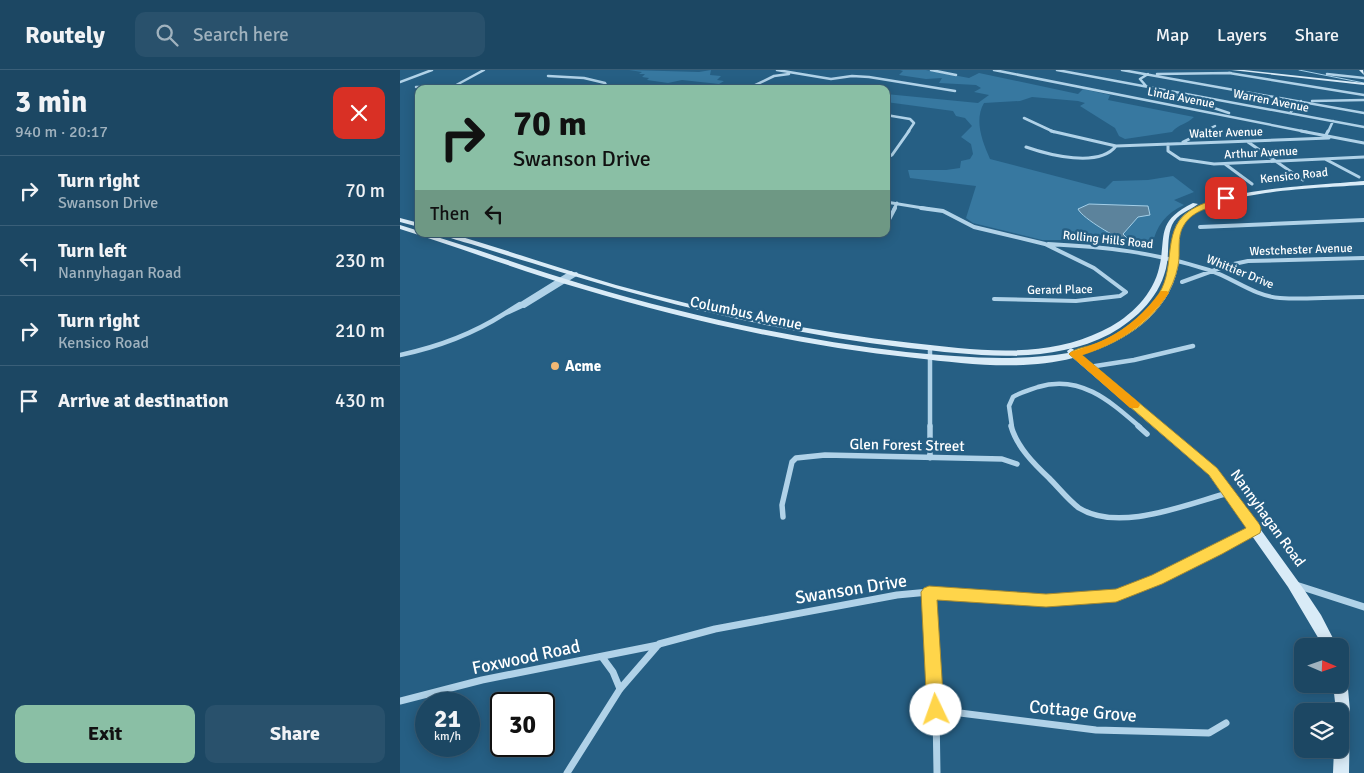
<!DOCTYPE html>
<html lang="en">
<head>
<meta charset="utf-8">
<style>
  :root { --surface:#1c4763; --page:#29516c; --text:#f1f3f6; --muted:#a0b2be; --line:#3a5f78; --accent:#8abfa5 }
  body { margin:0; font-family:Signika,sans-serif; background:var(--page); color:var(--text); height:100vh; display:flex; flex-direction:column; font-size:19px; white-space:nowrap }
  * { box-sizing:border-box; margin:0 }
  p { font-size:16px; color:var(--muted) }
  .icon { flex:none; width:28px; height:28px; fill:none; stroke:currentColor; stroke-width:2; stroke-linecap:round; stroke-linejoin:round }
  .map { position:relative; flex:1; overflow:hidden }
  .sheet { display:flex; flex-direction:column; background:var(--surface); width:400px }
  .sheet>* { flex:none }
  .top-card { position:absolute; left:15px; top:15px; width:475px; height:152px; border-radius:10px; box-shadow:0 2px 12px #0003,0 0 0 1px var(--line); background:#8abfa5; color:#111; overflow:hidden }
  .needle { width:32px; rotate:92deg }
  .buttons { position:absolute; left:894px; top:568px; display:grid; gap:10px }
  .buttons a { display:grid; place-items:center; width:55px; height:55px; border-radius:10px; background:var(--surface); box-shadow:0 2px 12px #0003,0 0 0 1px var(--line); font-size:25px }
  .speed { position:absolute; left:15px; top:622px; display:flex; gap:10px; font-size:25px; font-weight:700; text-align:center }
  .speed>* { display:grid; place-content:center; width:65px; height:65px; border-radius:50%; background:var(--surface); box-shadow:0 2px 12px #0003,0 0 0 1px var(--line); line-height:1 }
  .speed small { font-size:12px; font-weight:400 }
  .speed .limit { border:2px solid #111; border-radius:8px; background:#fff; color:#111 }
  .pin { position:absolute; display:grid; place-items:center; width:42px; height:42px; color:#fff; margin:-21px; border-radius:10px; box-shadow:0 2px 8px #0006 }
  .me { position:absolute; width:55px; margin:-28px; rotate:357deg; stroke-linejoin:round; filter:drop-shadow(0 0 4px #0008) }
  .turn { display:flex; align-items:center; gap:18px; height:105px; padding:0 15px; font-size:22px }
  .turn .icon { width:65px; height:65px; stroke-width:2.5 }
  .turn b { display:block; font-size:35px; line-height:42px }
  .then { display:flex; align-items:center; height:48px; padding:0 15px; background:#0003; gap:10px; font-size:19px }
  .round { display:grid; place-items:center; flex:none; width:52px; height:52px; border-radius:10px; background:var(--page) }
  .headline { display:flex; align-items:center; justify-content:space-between; height:85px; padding:0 15px }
  h1 { font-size:30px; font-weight:700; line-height:38px }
  .button { display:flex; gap:10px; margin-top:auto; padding:10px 15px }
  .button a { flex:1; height:58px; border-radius:10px; background:var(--accent); color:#111; font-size:20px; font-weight:700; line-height:58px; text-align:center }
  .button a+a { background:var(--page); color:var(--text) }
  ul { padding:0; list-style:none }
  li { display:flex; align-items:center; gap:15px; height:70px; padding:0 15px; border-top:1px solid var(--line) }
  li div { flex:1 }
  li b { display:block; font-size:19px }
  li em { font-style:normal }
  header { display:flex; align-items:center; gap:30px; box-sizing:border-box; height:70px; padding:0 25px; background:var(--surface); border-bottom:1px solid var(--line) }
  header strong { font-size:24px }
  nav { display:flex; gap:28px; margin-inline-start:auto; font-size:18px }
  .search { width:350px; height:45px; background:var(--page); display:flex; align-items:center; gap:12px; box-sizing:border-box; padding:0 18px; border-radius:10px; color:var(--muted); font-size:19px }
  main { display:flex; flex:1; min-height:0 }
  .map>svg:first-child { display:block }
  .green { fill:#3778a0 }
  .water { fill:#5c839c; stroke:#a4cfe8 }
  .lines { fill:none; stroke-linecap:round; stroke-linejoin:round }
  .stream { stroke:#a4cfe8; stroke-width:1 }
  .street-far5 { stroke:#b0d2e8; stroke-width:2.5 }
  .street-far4 { stroke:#b0d2e8; stroke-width:3 }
  .street-far3 { stroke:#b0d2e8; stroke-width:4 }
  .street-far2 { stroke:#b0d2e8; stroke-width:4.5 }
  .street-far1 { stroke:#b0d2e8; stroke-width:5.5 }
  .street { stroke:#b0d2e8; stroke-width:7 }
  .secondary { fill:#d9ebf7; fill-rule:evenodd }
  .route { fill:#ffd54a; stroke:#a68a30 }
  .slow { fill:#f59e0b }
  .poi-dot { fill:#f1b874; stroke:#265f84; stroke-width:2 }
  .labels { text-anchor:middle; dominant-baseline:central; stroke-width:5; stroke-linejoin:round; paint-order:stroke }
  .far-street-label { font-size:12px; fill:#fff; stroke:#265f84 }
  .street-label { font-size:15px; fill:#fff; stroke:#265f84 }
  .poi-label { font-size:15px; font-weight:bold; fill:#fff; stroke:#265f84; text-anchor:start }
  .near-street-label { font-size:18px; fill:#fff; stroke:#265f84 }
</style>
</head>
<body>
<header>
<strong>Routely</strong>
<div class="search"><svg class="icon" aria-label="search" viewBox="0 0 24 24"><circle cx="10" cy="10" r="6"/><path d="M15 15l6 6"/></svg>Search here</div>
<nav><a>Map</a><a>Layers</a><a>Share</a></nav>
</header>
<main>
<section class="sheet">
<div class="headline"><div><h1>3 min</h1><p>940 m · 20:17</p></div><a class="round" style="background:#d93025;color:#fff"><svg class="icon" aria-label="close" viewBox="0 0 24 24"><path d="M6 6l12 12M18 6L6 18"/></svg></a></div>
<ul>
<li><svg class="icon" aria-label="right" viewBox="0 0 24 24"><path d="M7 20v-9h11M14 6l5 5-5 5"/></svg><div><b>Turn right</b><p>Swanson Drive</p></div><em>70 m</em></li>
<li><svg class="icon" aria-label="left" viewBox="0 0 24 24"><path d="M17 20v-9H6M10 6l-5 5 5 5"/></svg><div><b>Turn left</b><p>Nannyhagan Road</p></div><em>230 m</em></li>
<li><svg class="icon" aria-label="right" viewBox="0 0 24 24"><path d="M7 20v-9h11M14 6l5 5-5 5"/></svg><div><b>Turn right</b><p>Kensico Road</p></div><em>210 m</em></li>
<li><svg class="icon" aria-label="arrive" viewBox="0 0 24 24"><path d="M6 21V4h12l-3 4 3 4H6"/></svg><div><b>Arrive at destination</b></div><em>430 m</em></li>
</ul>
<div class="button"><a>Exit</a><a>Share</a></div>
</section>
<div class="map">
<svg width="964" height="703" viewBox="0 0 964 703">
  <rect width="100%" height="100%" fill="#265f84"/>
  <path class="green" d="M 229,0 L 299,2 L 311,0 L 310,5 L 321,6 L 317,10 L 324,11 L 319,14 L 282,10 L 268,13 L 247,10 L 249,8 L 242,7 L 245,4 L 239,4 L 242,2 Z
    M 500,0 L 526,0 L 569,8 L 579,3 L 678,24 L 683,19 L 710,25 L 708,30 L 794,47 C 787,54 779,54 772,62 L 725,69 L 719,66 L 715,58 L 680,36 L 685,33 L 678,31 L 632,27 L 620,31 L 584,33 C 574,50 582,71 590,89 L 705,119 L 713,111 L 748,110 L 773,106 L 794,122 L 774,130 L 784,135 C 766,143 756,156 752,176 L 745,179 L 680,170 L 642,170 L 573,153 L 566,148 L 576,116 L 510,108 L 508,100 L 546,100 L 560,98 L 561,91 L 570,89 L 573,84 L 571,74 L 561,67 L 572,56 L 565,48 L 556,46 L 553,41 L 486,32 L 486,24 L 578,33 L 589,25 L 574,22 L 581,18 L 576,15 L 539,13 L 542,8 L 526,9 L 499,5 L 503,1 Z"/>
  <path class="water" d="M 689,134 L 748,136 L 750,145 L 738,147 L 723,164 L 731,172 L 729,173 C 717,168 683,149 678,139 Z"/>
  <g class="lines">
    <path class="stream" d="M 899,0 L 964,13"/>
    <path class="street-far5" d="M 377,0 L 431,9 L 452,6 L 469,7 L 555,21
      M 531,0 L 556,5
      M 594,0 L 907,62
      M 657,0 L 964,57
      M 722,0 L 964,43
      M 829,3 L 964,25
      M 757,4 L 831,3
      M 927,4 L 964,8
      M 148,6 L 184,8 L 205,13 L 208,19
      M 0,12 L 32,0
      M 746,16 L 740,9 L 748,4
      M 16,17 L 51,17
      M 49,19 L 84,0
      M 347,19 L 374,6 L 389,4
      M 771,24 L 829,43
      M 912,31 L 964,30
      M 890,43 L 901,31
      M 486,45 L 510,49 L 514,53 L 508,62
      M 624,48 L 654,62
      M 803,62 L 815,56
      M 928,62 L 933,51"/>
    <path class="street-far4" d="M 651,61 L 716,76 L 929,68
      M 901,61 L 964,73
      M 926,65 L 928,61
      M 783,72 L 806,61
      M 848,72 L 903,110
      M 768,74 L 768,81 L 780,89 L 814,94 L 964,87
      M 626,77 C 649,85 699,98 716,76
      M 486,88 L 492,85 L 509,61
      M 925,89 L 959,107
      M 825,94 L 852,114
      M 486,132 L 529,139
      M 494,139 L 497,133"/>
    <path class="street-far3" d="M 521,138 L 543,141 L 574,157 L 645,174 L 694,198 L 726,222 L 720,226 L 676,231 L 594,229
      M 486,155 L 495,138
      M 800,157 L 964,150
      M 648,174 C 707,177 753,182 809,200 C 833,208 854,226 880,228 C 907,230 936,227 964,227
      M 782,212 L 829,195 L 848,191 L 964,188
      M 118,236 L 171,203
      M 124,236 L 176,204"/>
    <path class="street-far2" d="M 120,234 L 104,244 L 126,234
      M 530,278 L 530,357
      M 0,285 C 38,277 71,265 104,244
      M 689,297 L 734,290 L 793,276
      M 612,357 L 609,336 L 613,327 C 621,322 630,320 638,317 C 680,304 710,331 740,357"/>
    <path class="street-far1" d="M 530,356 L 530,388
      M 611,356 C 617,377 634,394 649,408 C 659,418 668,430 679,438 C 719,463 787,434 828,423
      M 738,356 L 747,364
      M 383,447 L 382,435 L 392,392 L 396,388 L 425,385 L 602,389 L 617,394
      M 753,511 L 818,480 L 854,460"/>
    <path class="street" d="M 896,515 L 964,537
      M 529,522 L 536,640 L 537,703
      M 202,587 L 213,602 L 220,619
      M 0,631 L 82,610 L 258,575
      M 536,640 L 696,660 L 809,663 L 826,653
      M 167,703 L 220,619 L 259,574 L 315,559 L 497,525 L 529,522 L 646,530 L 716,525 L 756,509"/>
    <path class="secondary" d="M 831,0 L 844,0 L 964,13 L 964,15 Z
      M 959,0 L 963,0 L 964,5 Z
      M 964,111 L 964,115 C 918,118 826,120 790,147 C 775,159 781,181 778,197 C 769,244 724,273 681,285 L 817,399 L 905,521 L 921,545 L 937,576 L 923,576 L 888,517 L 809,405 L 673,288 C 623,301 566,294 515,288 C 401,276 289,251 179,218 C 119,200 60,178 0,159 L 0,155 L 19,161 L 19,164 L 27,164 C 80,180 132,199 185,215 C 290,246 397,270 506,282 C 560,287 614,292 668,283 L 667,281 L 671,278 L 676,281 C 717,270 762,242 770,197 C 773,179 769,160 783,146 C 813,118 922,115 964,111 Z
      M 793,133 L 798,134 C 789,141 777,144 772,155 C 767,167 769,181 767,193 C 762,225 737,249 710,264 C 648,296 574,285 508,278 C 380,263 254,232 132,193 C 111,187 91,180 71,174 C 61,171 50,169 43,164 L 52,164 C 107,180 161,199 216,215 C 313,242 413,262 512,273 C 574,280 643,290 702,261 C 726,250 750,229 758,202 C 768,167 753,153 793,133 Z
      M 0,148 L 19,153 L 19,157 L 0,152 Z
      M 940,601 L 945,603 L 947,608 L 950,641 L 949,703 L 933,703 L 934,679 L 940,679 L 940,641 L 936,641 L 933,614 L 940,614 Z"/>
  </g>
  <path class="route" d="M 823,127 L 829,128 C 815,139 795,137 784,155 C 776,167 781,182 778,196 C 768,244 726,271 682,285 L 817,398 L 860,455 L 861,459 L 860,463 L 822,484 L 762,514 L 716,532 L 646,537 L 537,530 L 544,640 L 542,646 L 536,648 L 530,646 L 527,640 L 521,522 L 524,518 L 529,516 L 646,524 L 716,519 L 752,505 L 846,458 L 809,405 L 669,284 C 676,277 689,277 698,273 C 720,264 740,248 755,229 C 778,202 760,162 788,142 C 799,134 811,131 823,127 Z"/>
  <path class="slow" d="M 761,221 L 767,221 L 769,223 C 746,255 719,273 682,285 L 738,332 L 740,335 L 738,338 L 730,338 L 669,284 L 671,282 C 711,270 736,255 761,221 Z"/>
  <circle class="poi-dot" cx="155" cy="296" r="5"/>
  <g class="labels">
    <g class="far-street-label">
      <text transform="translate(781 28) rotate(11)">Linda Avenue</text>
      <text transform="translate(871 31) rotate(11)">Warren Avenue</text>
      <text transform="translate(826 63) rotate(-2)">Walter Avenue</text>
      <text transform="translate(861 83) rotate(-3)">Arthur Avenue</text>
      <text transform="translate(894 106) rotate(-6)">Kensico Road</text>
      <text transform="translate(708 170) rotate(6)">Rolling Hills Road</text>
      <text transform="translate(901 180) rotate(-2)">Westchester Avenue</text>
      <text transform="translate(840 202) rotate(22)">Whittier Drive</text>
      <text transform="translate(660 220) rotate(-1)">Gerard Place</text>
    </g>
    <g class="street-label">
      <text transform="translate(346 243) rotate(12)">Columbus Avenue</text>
      <text transform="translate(507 375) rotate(1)">Glen Forest Street</text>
      <text transform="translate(868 448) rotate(54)">Nannyhagan Road</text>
    </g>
    <g class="poi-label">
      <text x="165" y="296">Acme</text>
    </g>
    <g class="near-street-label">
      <text transform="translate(451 519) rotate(-9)">Swanson Drive</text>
      <text transform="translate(126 587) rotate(-12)">Foxwood Road</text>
      <text transform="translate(683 641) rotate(5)">Cottage Grove</text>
    </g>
  </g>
</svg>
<div class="buttons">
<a><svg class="needle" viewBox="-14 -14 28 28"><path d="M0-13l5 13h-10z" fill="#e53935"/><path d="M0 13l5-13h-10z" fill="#a0b2be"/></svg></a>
<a><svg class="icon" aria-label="layers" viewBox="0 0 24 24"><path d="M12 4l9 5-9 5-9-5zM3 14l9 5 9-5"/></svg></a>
</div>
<div class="speed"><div>21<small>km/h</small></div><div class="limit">30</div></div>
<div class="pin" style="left:826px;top:128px;background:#d93025"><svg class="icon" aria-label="arrive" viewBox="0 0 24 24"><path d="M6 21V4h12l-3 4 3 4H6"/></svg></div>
<svg class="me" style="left:536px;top:640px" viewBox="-20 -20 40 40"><circle r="19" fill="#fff"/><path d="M0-13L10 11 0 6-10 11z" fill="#ffd54a"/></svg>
<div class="top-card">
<div class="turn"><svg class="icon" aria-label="right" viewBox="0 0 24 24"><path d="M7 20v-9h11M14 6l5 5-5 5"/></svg><div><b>70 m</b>Swanson Drive</div></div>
<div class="then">Then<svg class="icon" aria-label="left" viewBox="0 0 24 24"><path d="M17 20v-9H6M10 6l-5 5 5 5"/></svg></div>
</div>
</div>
</main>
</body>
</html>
